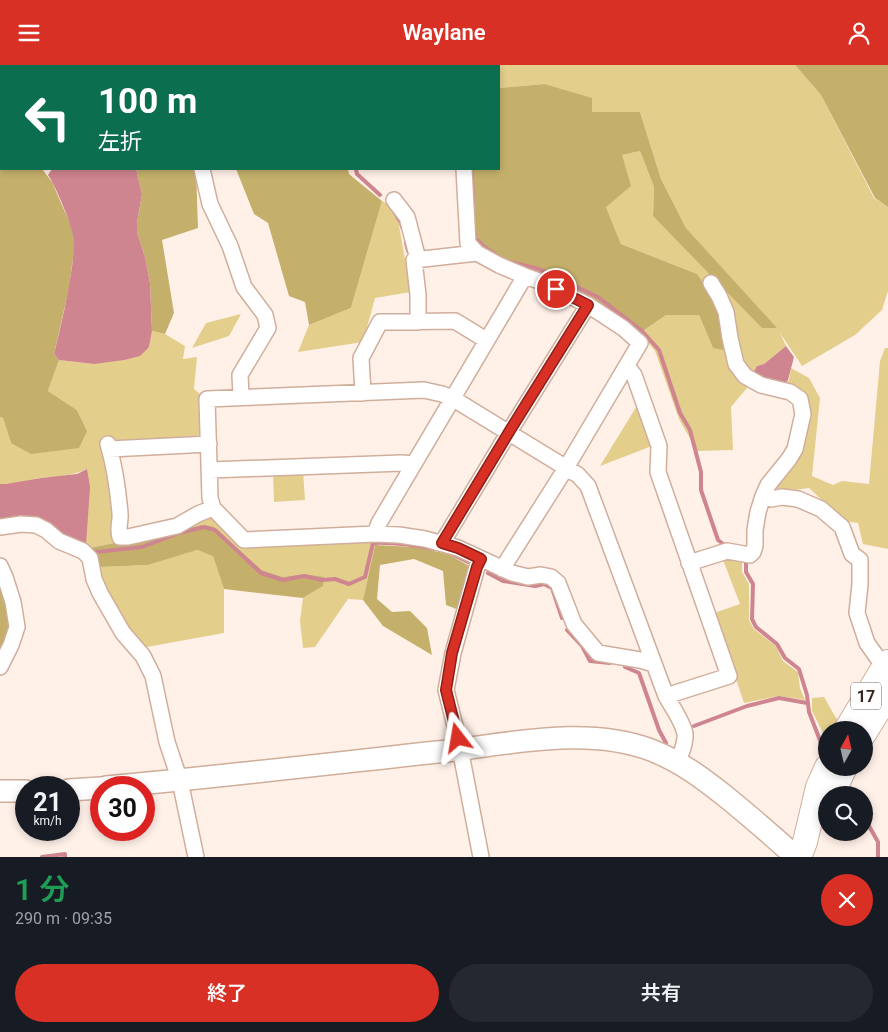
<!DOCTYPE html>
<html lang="ja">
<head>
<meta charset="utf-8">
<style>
  :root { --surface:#171b24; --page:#242831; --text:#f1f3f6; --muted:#9ea1a6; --accent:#d93025 }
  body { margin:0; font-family:Roboto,"Noto Sans JP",sans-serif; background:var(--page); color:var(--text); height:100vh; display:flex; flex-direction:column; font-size:19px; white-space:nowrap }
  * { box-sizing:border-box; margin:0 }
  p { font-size:16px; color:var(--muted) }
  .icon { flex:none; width:28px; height:28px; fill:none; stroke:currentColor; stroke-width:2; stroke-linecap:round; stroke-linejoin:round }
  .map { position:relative; height:792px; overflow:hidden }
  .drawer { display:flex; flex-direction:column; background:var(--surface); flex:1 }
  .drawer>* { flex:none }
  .banner { position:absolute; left:0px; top:0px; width:500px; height:105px; box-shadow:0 2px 8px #0003; background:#0b6e4f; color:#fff; overflow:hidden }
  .needle { width:32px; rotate:8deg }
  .controls { position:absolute; left:818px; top:656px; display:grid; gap:10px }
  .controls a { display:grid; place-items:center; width:55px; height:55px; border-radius:50%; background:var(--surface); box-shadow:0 2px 8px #0003; font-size:25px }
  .speed { position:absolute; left:15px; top:711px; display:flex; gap:10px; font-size:25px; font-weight:700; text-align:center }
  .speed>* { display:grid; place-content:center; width:65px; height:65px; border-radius:50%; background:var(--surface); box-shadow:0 2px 8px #0003; line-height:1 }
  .speed small { font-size:12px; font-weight:400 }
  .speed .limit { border:8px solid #d22; background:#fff; color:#111 }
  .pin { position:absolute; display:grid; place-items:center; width:42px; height:42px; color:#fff; margin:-21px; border:2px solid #fff; border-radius:50%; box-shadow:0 1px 5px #0007 }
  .me { position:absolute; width:55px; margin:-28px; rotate:346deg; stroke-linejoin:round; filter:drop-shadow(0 0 4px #0008) }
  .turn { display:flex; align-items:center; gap:18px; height:105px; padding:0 15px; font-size:22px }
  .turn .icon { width:65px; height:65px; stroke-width:2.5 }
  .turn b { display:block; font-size:35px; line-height:42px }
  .round { display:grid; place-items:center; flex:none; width:52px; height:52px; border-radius:26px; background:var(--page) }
  .overview { display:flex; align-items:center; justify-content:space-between; height:85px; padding:0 15px }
  h1 { font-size:30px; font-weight:600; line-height:38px; color:#1e9e55 }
  .action { display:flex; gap:10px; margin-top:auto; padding:10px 15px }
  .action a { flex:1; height:58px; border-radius:30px; background:var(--accent); color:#fff; font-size:20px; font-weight:600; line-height:58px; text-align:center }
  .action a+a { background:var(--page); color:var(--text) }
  header { display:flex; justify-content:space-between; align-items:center; height:65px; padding:0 15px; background:var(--accent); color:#fff; font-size:22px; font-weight:600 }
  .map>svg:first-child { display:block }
  .green { fill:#e4ce8c }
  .forest { fill:#c5b06b }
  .water { fill:#cf858f }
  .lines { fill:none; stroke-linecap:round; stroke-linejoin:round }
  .stream { stroke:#cf858f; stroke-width:4 }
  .street-casing { stroke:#d0ae9b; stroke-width:18 }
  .secondary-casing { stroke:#d0ae9b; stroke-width:24 }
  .primary-casing { stroke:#d0ae9b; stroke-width:26 }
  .street { stroke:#fff; stroke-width:15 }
  .secondary { stroke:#fff; stroke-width:21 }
  .primary { stroke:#fff; stroke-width:24 }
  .route-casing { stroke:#8d1f18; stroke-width:12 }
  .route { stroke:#d93025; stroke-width:9 }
  .labels { text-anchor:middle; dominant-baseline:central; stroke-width:4.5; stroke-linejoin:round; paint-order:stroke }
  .shield { fill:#fff; stroke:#726863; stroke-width:1 }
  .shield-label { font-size:16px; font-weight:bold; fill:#352820 }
</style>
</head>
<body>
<header><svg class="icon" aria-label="menu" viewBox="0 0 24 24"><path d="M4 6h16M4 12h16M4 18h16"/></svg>Waylane<svg class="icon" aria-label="person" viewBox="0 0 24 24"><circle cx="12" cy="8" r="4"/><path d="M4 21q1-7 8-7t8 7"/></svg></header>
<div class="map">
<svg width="888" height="792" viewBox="0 0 888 792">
  <rect width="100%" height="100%" fill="#fff1e8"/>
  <path class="green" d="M 474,0 L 795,0 L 821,30 L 874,133 L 888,142 L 888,226 L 882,245 L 855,270 L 802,301 L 780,268 L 786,281 L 764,299 L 757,301 L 753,308 L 730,287 L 747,323 L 731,342 L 733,385 L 697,386 L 679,354 L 655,286 L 640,268 L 666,250 L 699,250 L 713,283 L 697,209 L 621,179 L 606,142 L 622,90 L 640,86 L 654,122 L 653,151 L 776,263 L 686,163 L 661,114 L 640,47 L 592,47 L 544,19 L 499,23 L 499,1 L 475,1 Z
    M 382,136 L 396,144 L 411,227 L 375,233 L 363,277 L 298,287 L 309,260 L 351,243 Z
    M 241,249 L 229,271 L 192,283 L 206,258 Z
    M 152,266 L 165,269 L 185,281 L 183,294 L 197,292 L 194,324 L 200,329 L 202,368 L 196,371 L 100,382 L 110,404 L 114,478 L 90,483 L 85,480 L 87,404 C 71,412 56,411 40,413 C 27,415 13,420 0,419 L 0,352 L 3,353 L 11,378 L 87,366 L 77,345 L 48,326 L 59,295 L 94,299 L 149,282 Z
    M 885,283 L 888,283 L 888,484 L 863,479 L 858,458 L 844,456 L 809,423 L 779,427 L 774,417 L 807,350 L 785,319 L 789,315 L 791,303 L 809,313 L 820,333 L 812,411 L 833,420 L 842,416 L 869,419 L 880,296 Z
    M 638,339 L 652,381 L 600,401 Z
    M 303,406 L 305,435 L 274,437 L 273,408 Z
    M 207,451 L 216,452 L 245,481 L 371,476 L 375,480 L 363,535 L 348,534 L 315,582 L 303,583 L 300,556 L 303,533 L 323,521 L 303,509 L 283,512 L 262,505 L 214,462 L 181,465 Z
    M 196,485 L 213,490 L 224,524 L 224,568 L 141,583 L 103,529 L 101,502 L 148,500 Z
    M 732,492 L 742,497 L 742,507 L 749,519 L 749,555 L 754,564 L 776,581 L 783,596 L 798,607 L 800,623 L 805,635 L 779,631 L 744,638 L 714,548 L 740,539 L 723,495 Z
    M 824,632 L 839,658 L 834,665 L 826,665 L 826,674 L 812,646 L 812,633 Z"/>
  <path class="forest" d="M 795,0 L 888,0 L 888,142 L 875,133 L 821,30 Z
    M 544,19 L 592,33 L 592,47 L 640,47 L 661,114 L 686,163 L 777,263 L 762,263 L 653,151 L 654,122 L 640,86 L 622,90 L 631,121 L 606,142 L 621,179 L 697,209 L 716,237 L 729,286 L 713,283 L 699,250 L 666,250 L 640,268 L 595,235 L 537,207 L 505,197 L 471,177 L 469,104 L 499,104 L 499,23 Z
    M 0,82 L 1,82 L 1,104 L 42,104 L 52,117 L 71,161 L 74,173 L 74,186 L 69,223 L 54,289 L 59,295 L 48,326 L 77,345 L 87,366 L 79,383 L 31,389 L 11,378 L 3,353 L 0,352 Z
    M 136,104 L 196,104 L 198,163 L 162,175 L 174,248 L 165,269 L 152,266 L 150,218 L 145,192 L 137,167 L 137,158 L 142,129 Z
    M 236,104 L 348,104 L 349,109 L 382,136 L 351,243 L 309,260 L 305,237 L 289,231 L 268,158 L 254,149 Z
    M 203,460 L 214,462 L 262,505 L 283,512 L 303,509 L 324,512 L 323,521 L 303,533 L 224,524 L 213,491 L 197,485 L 148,500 L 101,502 L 89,487 L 90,483 L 114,478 L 132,478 Z
    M 375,480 L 415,482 L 448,489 L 471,502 L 459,545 L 446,540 L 443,506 L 414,494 L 380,500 L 377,534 L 392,547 L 410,546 L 427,563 L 432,590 L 383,561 L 363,535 Z
    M 0,508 L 13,560 L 0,588 Z"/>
  <path class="water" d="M 52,104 L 136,104 L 142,129 L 137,158 L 137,167 L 145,192 L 150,218 L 152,266 L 149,282 L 140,291 L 124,295 L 94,299 L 59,295 L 54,289 C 61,260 68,231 72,202 C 73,193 74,184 74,175 C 72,160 56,122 48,110 Z
    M 786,281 L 794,292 L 788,315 L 785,319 L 767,315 L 753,308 L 757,301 L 764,299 Z
    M 87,404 L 90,422 L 86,480 L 0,458 L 0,419 L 6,419 L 41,413 L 77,409 Z"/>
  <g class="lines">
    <path class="stream" d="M 356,0 L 356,1
      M 356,104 L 357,109 L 380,130
      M 472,104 L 473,139
      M 394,146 L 401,158 L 402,162
      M 475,168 L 475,173 L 483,181 L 499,192
      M 406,178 L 408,186
      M 507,196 L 539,204 L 598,232 L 641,265 L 659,285 L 680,348 L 690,365 L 701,407 L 701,425 L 718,475 L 727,482
      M 91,485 L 96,487 L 142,482 L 179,468 L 204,462 L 215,465 L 261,508 L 283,515 L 304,511 L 322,515 L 335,514 L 349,519 L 365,512 L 373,478 C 393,477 414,480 434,484
      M 450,488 L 468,497
      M 742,494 L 746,497 L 746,507 L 753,519 L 752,554 L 756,562 L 777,579 L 785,593 L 799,604 L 807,630 L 809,647 L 821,678
      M 488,508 L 503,516 L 535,521 L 544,519 L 552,523 L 562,553
      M 567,565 L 582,581 L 590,596 L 610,598
      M 625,602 L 639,608 L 659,665 L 666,678
      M 694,661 L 747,641 L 779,633 L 807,638
      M 864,752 L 878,777 L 878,792
      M 42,792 L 65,789 L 65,792"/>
    <defs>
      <path id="street" d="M 52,1 L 57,0
        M 466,1 L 467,0
        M 0,11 L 1,10
        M 202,104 L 210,139 L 230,181 L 244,222 L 265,250 L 268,263 L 240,310 L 241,331
        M 464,104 L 468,178 L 477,188 L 499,200 L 525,211 L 539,216 L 588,240 L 623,263 L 640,278 L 566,403 L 502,504
        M 394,135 L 407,152 L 418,194
        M 711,218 L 719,231 L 726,247 L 730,273 L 736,299 L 745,311 L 761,320 L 790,327 L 800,334 L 803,349 L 795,384 L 789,394 L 768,420 L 763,431 L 771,434 L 782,432 L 798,434 L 821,444 L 842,462 L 852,489 L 860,495 L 860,519 L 857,548 L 867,578 L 884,602
        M 418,257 L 418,230 L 414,195 L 477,188
        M 627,301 L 634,310 L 659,381 L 658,407 L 729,611 L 666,631
        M 363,328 L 361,293 L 380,257 L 455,256 L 486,275
        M 108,379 C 115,402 118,425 120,448 C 121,456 117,464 120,472 L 128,472 L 177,461 L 198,449 L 213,443
        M 110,384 L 209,379
        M 210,405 L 402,398 L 413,399
        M 0,462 L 21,459 L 36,460 L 46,465 L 59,476 L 83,486 L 90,493 L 94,514 L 100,528 L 123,568 L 143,591 L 153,611 L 167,677 L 180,716 L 196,792
        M 375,469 L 379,458 L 525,211
        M 442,478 L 509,367 L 588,240
        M 689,498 L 727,486 L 750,490 L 753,487 L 755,481 L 755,465 L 758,447 L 763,431
        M 0,501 L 5,512 L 13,537 L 17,562 L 11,580 L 0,602
        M 654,599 L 640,595 L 598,588 L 574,559 L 558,518 L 551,512 L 541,510 L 528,512 L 512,508 L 458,483 L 425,474 L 399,470 L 375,469 L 244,475 L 213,443 L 210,433 L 207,334 L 424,325 L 442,329 L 452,333 L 578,410 L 588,421 L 666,631 C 672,642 683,657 685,669 C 686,678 681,688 678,697
        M 481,792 L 458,673 L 446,625 L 453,588 L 477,502 L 481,494"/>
      <path id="secondary" d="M 106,722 C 216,712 327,699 437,687 C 506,680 584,660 651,685 C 682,697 705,715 730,735 C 753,754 775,773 796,792
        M 69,725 L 101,723
        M 0,726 L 26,726"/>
      <path id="primary" d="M 846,665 L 884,602 L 888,597
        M 864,669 L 888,630
        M 832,730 L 845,702
        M 799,792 L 805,777 L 818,722 L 827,702"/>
    </defs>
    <use href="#street" class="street-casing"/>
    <use href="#secondary" class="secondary-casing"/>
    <use href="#primary" class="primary-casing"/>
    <use href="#street" class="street"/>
    <use href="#secondary" class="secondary"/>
    <use href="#primary" class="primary"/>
  </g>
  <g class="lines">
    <defs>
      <path id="route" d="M 458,673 L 446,625 L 452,588 L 477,502 L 481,494 L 458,483 L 442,478 L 509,367 L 588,240 L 556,224"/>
    </defs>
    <use href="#route" class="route-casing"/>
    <use href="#route" class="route"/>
  </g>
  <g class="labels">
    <rect class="shield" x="851" y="617.5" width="30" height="27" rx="4"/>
    <g class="shield-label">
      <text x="866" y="631">17</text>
    </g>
  </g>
</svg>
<div class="controls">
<a><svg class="needle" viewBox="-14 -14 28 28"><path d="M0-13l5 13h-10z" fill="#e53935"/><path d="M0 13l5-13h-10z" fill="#9ea1a6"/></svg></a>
<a><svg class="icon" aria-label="search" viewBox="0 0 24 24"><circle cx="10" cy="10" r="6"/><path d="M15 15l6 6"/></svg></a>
</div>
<div class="speed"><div>21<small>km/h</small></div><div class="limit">30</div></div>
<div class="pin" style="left:556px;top:224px;background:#d93025"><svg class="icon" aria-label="arrive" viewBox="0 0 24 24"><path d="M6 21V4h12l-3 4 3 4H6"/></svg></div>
<svg class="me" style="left:458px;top:673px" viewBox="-20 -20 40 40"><path d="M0-17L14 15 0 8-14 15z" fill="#d93025" stroke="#fff" stroke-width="4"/></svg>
<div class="banner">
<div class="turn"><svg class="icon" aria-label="left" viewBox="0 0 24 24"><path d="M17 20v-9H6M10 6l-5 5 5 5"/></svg><div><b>100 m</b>左折</div></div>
</div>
</div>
<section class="drawer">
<div class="overview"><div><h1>1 分</h1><p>290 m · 09:35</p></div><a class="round" style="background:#d93025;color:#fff"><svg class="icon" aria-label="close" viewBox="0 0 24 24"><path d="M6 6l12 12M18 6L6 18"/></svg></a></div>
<div class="action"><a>終了</a><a>共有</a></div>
</section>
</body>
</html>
